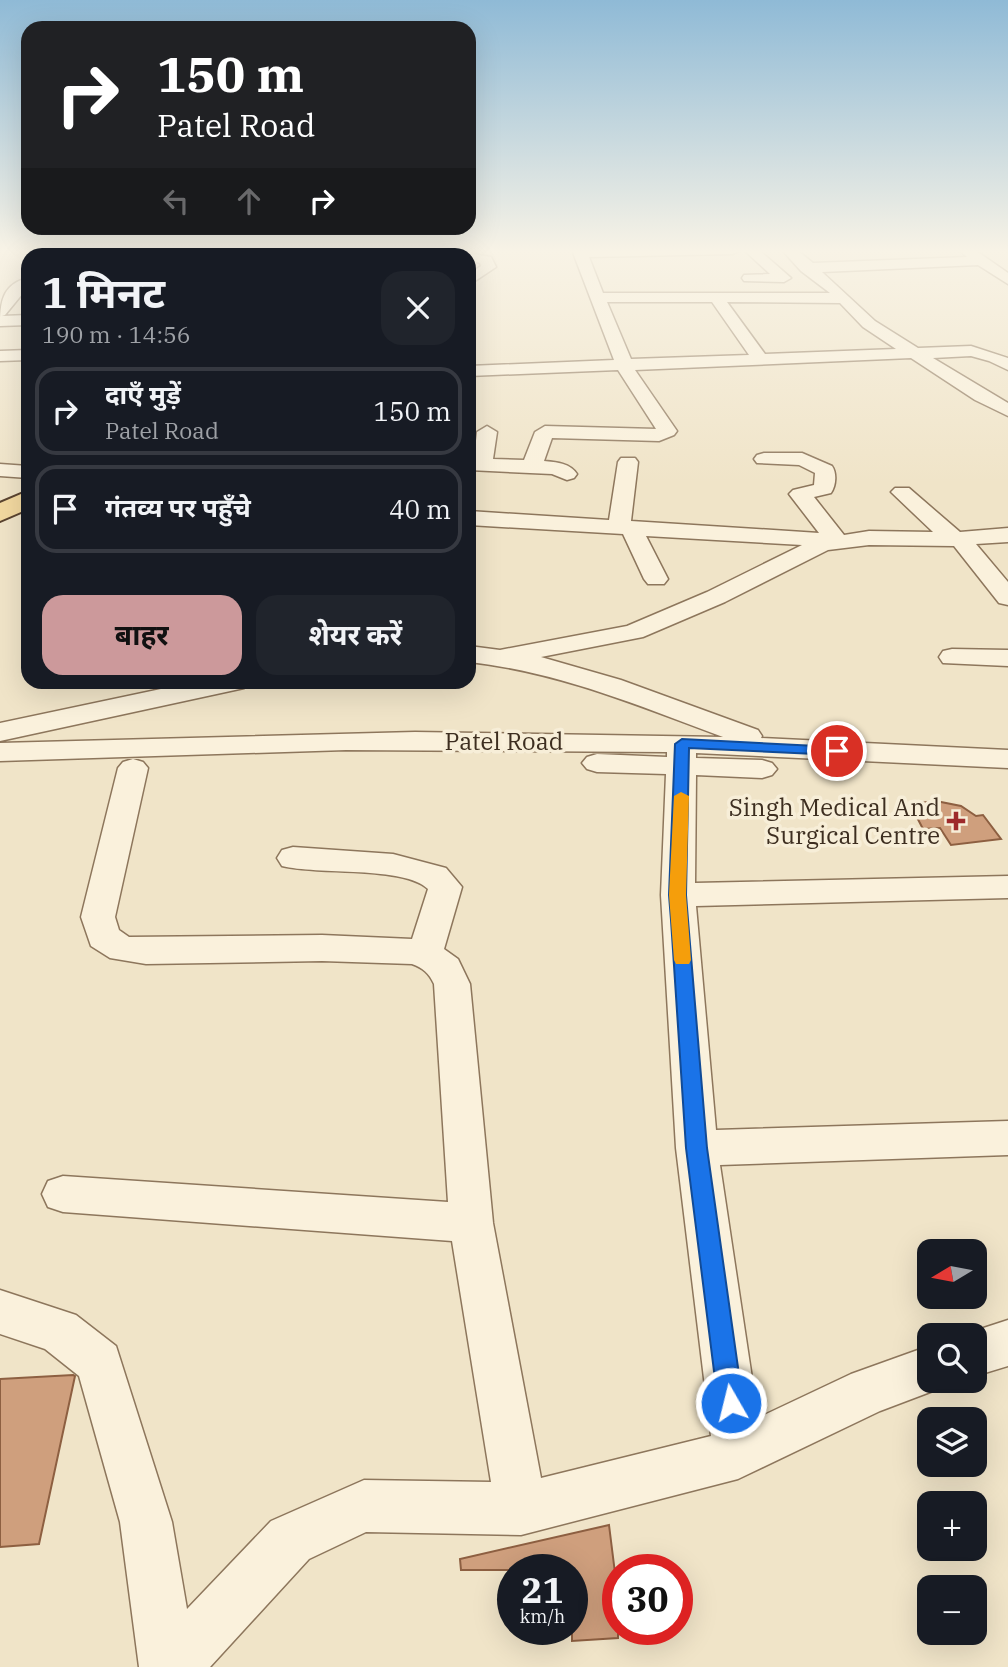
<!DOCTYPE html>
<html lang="hi">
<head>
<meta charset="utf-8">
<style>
  :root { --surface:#171b24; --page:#20242c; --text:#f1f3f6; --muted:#9ea1a6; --line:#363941; --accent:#cc999b }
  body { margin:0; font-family:"IBM Plex Serif","Noto Sans Devanagari",serif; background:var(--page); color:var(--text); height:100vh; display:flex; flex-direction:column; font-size:26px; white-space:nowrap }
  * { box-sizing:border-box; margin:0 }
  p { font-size:23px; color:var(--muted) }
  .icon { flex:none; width:38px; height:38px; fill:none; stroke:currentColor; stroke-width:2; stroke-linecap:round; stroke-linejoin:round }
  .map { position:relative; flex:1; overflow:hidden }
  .panel { position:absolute; left:21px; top:248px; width:455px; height:441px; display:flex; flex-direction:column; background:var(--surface); border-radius:21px; box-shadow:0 7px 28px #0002 }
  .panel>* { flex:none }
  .banner { position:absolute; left:21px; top:21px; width:455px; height:214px; border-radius:21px; box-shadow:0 7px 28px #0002; background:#202124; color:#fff; overflow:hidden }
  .needle { width:46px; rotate:260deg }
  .buttons { position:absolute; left:917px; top:1239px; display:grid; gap:14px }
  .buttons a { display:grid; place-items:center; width:70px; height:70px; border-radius:14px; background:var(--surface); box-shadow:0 7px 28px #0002; font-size:35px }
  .speed { position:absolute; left:497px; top:1554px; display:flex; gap:14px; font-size:35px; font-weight:700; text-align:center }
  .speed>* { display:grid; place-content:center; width:91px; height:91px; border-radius:50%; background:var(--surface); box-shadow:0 7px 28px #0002; line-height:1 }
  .speed small { font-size:18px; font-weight:400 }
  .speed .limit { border:10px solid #d22; background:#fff; color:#111 }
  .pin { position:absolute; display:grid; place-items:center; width:60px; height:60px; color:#fff; margin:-30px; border:4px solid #fff; border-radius:50%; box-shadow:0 2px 7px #0007 }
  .me { position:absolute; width:77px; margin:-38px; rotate:352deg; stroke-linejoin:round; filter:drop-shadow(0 0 5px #0008) }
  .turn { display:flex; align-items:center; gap:24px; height:147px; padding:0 21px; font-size:32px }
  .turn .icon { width:91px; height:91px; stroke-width:2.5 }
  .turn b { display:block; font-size:49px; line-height:60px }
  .lanes { display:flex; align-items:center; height:66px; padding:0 21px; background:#0003; justify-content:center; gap:35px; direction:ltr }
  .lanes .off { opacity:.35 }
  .round { display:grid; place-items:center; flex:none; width:74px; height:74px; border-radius:21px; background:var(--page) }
  .overview { display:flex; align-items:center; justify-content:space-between; height:119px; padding:0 21px }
  h1 { font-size:42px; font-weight:700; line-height:52px }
  .cta { display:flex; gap:14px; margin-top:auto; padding:14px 21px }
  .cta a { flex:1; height:80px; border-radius:21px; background:var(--accent); color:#111; font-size:28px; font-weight:700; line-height:80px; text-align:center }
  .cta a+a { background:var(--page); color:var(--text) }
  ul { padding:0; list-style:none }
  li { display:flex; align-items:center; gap:21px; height:88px; margin:0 14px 10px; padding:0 7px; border:4px solid var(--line); border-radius:21px }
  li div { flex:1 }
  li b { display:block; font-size:26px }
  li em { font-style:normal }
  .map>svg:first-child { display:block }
  .building { fill:#cf9f7d; stroke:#8d5f41; stroke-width:2 }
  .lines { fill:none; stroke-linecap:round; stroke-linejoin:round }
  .minor-casing { stroke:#8d765c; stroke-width:3 }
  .major-casing { stroke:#5b4430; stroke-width:4 }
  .minor { fill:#faf1dc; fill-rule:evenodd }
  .major { fill:#f3d9a0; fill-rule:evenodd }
  .route { fill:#1a73e8; stroke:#114b97; stroke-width:2 }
  .slow { fill:#f59e0b }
  .poi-dot { fill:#9e2a2b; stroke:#f7eed8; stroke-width:2.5 }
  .labels { text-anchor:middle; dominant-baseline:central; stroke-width:7; stroke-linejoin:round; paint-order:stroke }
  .street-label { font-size:24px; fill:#3d2e20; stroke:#f7eed8 }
  .poi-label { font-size:24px; fill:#3d2e20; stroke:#f7eed8; text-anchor:end }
</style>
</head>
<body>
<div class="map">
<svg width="1008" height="1667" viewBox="0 0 1008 1667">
  <rect width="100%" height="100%" fill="#f0e4c8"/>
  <path class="building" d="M 936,801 L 961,806 L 976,816 L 983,815 L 1001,839 L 951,845 L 940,828 L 923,829 L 910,804 Z
    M 73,1375 L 75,1376 L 39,1544 L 0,1547 L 0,1379 Z
    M 609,1525 L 618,1597 L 618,1638 L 572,1641 L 572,1570 L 461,1570 L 460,1559 Z"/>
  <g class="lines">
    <defs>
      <path id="minor" d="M 73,250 L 87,250 L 92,256 L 77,256 Z
        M 158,250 L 172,250 L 168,256 L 154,256 Z
        M 235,250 L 250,250 L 245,256 L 230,256 Z
        M 333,250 L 373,250 L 371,253 L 311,256 Z
        M 420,250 L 452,250 L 491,257 L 496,267 L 469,285 L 469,274 L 481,266 L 480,263 L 469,260 L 469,256 L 435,256 Z
        M 572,250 L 740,250 L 733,254 L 589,257 L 603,293 L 830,293 L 801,271 L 782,250 L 797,250 L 813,263 L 967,257 L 959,250 L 975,250 L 1008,273 L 1008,284 L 978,265 L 822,272 L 875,321 L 918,348 L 971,346 L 1008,358 L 1008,370 L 989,361 L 971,356 L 933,358 L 1008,403 L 1008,416 L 975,400 L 911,358 L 635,370 L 677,431 L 674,435 L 659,441 L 552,438 L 544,461 C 556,462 570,463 577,474 L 574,478 L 567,480 L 552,474 L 469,470 L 469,458 L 474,458 L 477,432 L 487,426 L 497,432 L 493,459 L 524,460 L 535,432 L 545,426 L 656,429 L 618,370 L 469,376 L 469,366 L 614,360 ZM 607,302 L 712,302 L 749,355 L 631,359 ZM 727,302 L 840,303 L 863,327 L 896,349 L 765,354 Z
        M 744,250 L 759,250 L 791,278 L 784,282 L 744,281 L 742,278 L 744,275 L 770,274 Z
        M 28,278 L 28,287 L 5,315 L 2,316 L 28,315 L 28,325 L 0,326 C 0,303 2,284 28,278 Z
        M 28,350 L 28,360 L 0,361 L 0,351 Z
        M 764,453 L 802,453 L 832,466 C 837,473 836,486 831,493 L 814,497 L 844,535 L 869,531 L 933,532 L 891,492 L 895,488 L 909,488 L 960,532 L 1008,528 L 1008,542 L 976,544 L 1008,582 L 1008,605 L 999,603 L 954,546 L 869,545 L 828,550 L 725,602 L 643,637 L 541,657 L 621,680 L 758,730 L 762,736 L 761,738 L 1008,750 L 1008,768 L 696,753 L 696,758 L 762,760 L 772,763 L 777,769 L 772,775 L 762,778 L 696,775 L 695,883 L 1008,876 L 1008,898 L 696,906 L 716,1130 L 1008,1121 L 1008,1155 L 720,1165 L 758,1418 L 851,1374 L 929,1346 L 929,1381 L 948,1381 L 946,1386 L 880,1411 L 738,1479 L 521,1535 L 366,1532 L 309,1559 L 210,1667 L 139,1667 L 120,1522 L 79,1376 L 45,1349 L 0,1334 L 0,1290 L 76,1315 L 116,1346 L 172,1522 L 187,1609 L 271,1521 L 364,1480 L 491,1482 L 452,1241 L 63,1212 L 48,1207 L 42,1194 L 48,1181 L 63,1176 L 448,1202 L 434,984 C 429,973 423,968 412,964 L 322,961 L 146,964 L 110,958 L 91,946 L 81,917 L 118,768 L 123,762 L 133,759 L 143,762 L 148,768 L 115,917 L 119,930 L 129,937 L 322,935 L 412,939 L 428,889 C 405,866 316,875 282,866 L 277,858 L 282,850 L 293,847 L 393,854 L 446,868 L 462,887 L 444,949 L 458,959 L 470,984 L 493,1223 L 541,1478 L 711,1436 L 676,1148 L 661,895 L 666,774 L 597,772 L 587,769 L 582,763 L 587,757 L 597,754 L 667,757 L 667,752 L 346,750 L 0,761 L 0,743 L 415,732 L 723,737 C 639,706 559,672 469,662 L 469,646 L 500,650 L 627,626 L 707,592 L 802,545 L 646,536 L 668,579 L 664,584 L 648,584 L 644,579 L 623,534 L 469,525 L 469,511 L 609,520 L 618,462 L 621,458 L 635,458 L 638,462 L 631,521 L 819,533 L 789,494 L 793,490 L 814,485 L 815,473 L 799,465 L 757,463 L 754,459 L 757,455 Z
        M 0,464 L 28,466 L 28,478 L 0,476 Z
        M 952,649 L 1008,650 L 1008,666 L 943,663 L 939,657 L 943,651 Z
        M 194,682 L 248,682 L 244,688 L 235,690 L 0,741 L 0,723 Z
        M 1008,1320 L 1008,1366 L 975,1376 L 975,1335 L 962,1335 Z"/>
      <path id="major" d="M 437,250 L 460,250 L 453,256 L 429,256 Z
        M 28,491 L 28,509 L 0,521 L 0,503 Z"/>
    </defs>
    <use href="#minor" class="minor-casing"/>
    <use href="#major" class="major-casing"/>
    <use href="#minor" class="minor"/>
    <use href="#major" class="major"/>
  </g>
  <linearGradient id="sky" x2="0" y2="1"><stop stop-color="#8fbad6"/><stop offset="0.52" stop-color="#f8f3e6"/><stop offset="1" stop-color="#f8f3e6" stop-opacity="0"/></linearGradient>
  <rect width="1008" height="483" fill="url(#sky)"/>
  <path class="route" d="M 682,739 L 837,747 L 844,751 L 837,755 L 689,748 L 686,895 L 688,920 L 707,1148 L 743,1403 L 740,1412 L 731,1415 L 722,1412 L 718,1403 L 686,1148 L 671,920 L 669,895 L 675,744 Z"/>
  <path class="slow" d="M 681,792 L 689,796 L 686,895 L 691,960 L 689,964 L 676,964 L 674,960 L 669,895 L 674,796 Z"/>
  <path class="poi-dot" d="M952.5 810.5h7v7h7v7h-7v7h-7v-7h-7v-7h7z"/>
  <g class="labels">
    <g class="street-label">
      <text x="504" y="741">Patel Road</text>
    </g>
    <g class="poi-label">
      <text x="940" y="807">Singh Medical And<tspan x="940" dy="28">Surgical Centre</tspan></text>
    </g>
  </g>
</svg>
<div class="buttons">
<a><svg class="needle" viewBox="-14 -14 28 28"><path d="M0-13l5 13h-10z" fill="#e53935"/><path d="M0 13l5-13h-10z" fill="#9ea1a6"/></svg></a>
<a><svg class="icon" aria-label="search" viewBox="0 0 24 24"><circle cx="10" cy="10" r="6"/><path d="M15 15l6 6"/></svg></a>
<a><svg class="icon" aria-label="layers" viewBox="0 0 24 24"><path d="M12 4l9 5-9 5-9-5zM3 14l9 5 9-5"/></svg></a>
<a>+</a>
<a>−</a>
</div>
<div class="speed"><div>21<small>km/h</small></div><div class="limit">30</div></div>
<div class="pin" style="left:837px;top:751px;background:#d93025"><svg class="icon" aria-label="arrive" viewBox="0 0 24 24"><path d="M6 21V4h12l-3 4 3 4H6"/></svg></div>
<svg class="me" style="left:731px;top:1403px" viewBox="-20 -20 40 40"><circle r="17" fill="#1a73e8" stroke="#fff" stroke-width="3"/><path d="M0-11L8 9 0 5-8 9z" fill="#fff"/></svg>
<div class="banner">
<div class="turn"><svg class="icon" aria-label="right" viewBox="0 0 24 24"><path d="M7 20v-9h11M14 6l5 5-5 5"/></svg><div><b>150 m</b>Patel Road</div></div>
<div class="lanes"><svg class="icon off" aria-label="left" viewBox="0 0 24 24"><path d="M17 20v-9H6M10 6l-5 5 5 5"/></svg><svg class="icon off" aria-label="ahead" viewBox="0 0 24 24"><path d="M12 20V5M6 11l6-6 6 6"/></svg><svg class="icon" aria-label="right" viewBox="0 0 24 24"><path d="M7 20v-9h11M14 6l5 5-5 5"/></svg></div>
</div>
<section class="panel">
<div class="overview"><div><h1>1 मिनट</h1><p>190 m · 14:56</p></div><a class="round"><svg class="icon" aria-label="close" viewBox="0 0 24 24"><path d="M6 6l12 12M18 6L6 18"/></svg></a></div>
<ul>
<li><svg class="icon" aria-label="right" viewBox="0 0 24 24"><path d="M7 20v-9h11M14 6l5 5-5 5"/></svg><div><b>दाएँ मुड़ें</b><p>Patel Road</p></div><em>150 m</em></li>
<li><svg class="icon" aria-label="arrive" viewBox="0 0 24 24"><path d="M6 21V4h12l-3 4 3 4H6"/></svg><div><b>गंतव्य पर पहुँचे</b></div><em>40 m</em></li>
</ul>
<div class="cta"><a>बाहर</a><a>शेयर करें</a></div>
</section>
</div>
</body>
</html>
